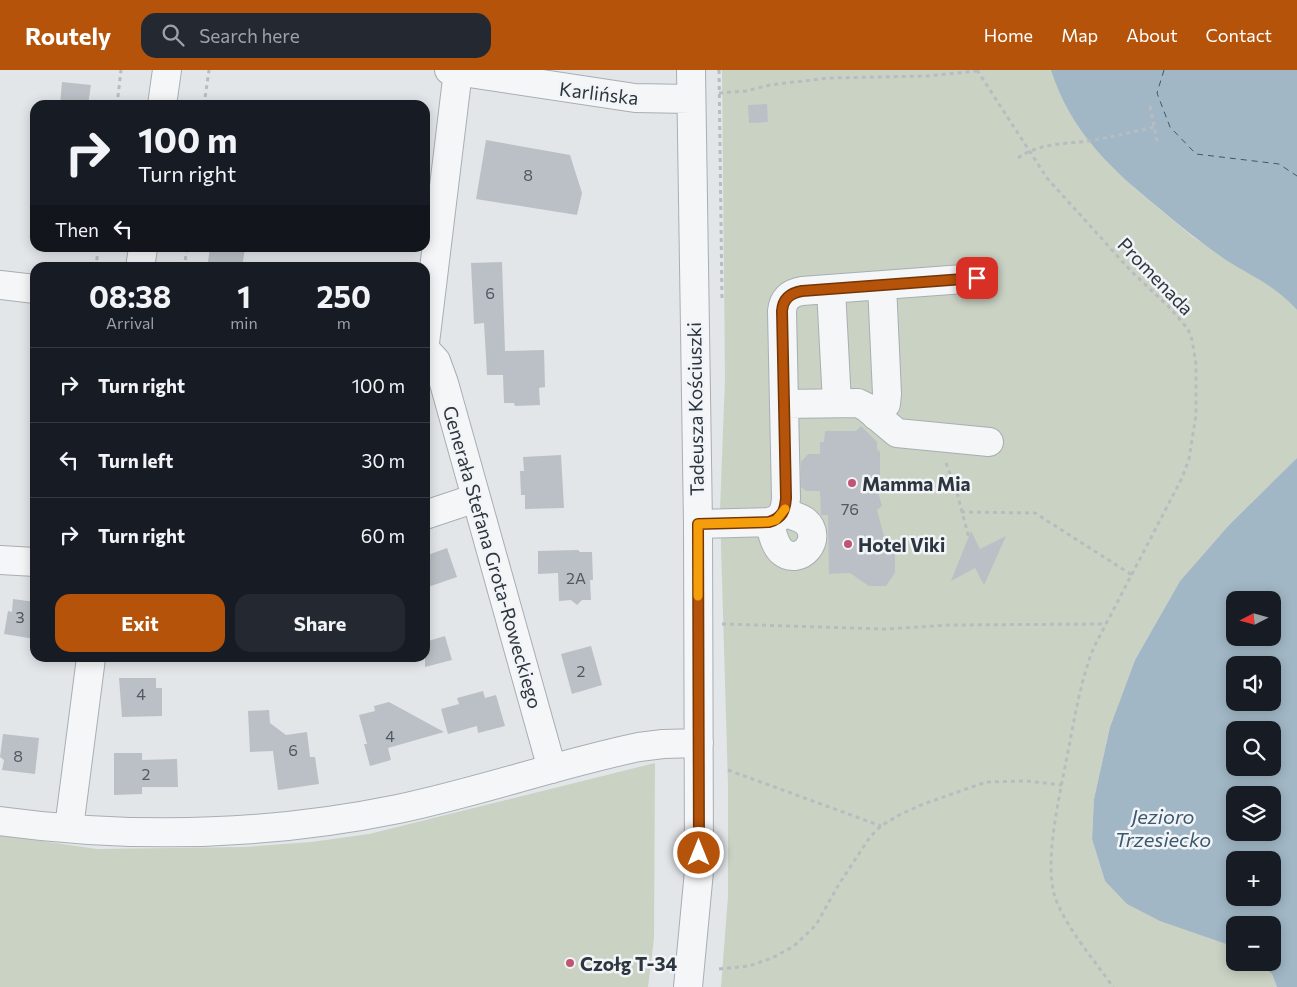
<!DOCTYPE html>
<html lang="en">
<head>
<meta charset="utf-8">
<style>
  :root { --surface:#171b24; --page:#242831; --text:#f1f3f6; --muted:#9ea1a6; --line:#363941; --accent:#b45309 }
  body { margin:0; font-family:Commissioner,sans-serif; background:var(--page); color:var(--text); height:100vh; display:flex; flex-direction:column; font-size:19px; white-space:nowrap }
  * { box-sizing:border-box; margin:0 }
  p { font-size:16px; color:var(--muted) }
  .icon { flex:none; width:28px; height:28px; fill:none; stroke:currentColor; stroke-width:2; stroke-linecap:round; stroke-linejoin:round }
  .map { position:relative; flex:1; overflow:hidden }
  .drawer { position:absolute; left:30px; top:192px; width:400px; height:400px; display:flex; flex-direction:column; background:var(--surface); border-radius:15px; box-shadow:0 2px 12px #0003 }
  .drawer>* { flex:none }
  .banner { position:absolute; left:30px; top:30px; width:400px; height:152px; border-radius:15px; box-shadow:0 2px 12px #0003; background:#171b24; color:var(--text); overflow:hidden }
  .needle { width:32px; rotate:264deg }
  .buttons { position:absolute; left:1226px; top:521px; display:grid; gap:10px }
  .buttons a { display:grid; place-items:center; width:55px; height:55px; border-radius:10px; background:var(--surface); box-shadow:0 2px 12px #0003; font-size:25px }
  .pin { position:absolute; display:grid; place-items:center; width:42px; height:42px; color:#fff; margin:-21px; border-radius:10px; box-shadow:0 2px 8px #0006 }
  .me { position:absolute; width:55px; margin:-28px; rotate:0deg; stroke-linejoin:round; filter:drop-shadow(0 0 4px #0008) }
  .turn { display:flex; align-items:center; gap:18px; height:105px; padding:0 25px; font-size:22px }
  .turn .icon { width:65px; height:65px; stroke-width:2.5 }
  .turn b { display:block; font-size:35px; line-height:42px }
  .then { display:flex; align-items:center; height:48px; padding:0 25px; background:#0003; gap:10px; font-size:19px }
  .eta { display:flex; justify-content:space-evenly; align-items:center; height:85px; text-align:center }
  .eta b { font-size:30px; font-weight:700; line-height:35px }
  .primary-button { display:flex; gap:10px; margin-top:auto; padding:10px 25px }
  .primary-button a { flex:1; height:58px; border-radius:15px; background:var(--accent); color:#fff; font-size:20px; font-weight:700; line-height:58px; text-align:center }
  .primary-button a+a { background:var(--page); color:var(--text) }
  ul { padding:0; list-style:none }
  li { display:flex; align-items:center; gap:15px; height:75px; padding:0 25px; border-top:1px solid var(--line) }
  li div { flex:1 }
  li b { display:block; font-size:19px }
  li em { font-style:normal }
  header { display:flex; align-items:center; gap:30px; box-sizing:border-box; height:70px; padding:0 25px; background:var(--accent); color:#fff }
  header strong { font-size:24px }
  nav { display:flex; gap:28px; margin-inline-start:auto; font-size:18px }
  .search { width:350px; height:45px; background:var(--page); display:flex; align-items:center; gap:12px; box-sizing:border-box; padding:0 18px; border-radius:15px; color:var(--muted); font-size:19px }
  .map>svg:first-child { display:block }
  .green { fill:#cad2c4 }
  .water { fill:#a1b7c5; fill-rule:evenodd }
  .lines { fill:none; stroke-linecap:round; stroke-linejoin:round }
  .ferry { stroke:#3a596f; stroke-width:1; stroke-dasharray:6 5; stroke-linecap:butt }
  .building { fill:#bac0c5 }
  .minor-casing { stroke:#a8aeb3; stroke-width:30 }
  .path { stroke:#b8bcc0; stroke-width:3; stroke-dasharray:4 4; stroke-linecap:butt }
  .minor { stroke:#f4f6f8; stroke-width:28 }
  .route-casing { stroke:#753606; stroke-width:12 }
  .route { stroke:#b45309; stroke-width:9 }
  .slow { stroke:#f59e0b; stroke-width:9 }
  .poi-dot { fill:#c05574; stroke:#f2f4f7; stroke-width:2 }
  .labels { text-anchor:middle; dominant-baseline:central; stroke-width:5; stroke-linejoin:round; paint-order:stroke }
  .number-label { font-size:16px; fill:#505860 }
  .street-label { font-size:19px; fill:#2c363f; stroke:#f2f4f7 }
  .poi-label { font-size:19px; font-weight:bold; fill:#2c363f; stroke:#f2f4f7; text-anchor:start }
  .water-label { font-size:20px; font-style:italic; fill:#3a596f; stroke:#f2f4f7 }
</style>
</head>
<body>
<header>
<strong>Routely</strong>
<div class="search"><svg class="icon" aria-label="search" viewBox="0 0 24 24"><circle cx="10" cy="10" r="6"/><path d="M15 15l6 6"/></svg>Search here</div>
<nav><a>Home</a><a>Map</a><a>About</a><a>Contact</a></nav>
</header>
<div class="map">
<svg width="1297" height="917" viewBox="0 0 1297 917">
  <rect width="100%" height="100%" fill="#e2e6e9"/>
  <path class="green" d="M 722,0 L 1074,0 L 1132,116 L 1193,167 L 1284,225 L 1297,240 L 1297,388 L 1229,455 L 1180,511 L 1135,590 L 1110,657 L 1094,729 L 1092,769 L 1105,811 L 1235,877 L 1235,892 L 1260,893 L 1272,904 L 1277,917 L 721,917 L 728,826 L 728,715 L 720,441 L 725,308 Z
    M 655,693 L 654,868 L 648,917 L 0,917 L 0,765 L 97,779 L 245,777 L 311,772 L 369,764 Z"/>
  <path class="water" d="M 1051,0 L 1297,0 L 1297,240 C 1276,216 1253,207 1226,190 C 1203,174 1181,157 1160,139 C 1111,99 1071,62 1051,0 Z
    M 1297,388 L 1297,917 L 1277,917 L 1272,904 L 1260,893 L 1272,892 L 1272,855 L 1235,855 L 1235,877 L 1160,851 L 1127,834 L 1105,811 L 1092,769 L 1094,729 L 1110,657 L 1135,590 L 1180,511 L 1229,455 ZM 1235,530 L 1272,530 L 1272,568 L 1235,568 ZM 1235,595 L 1272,595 L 1272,632 L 1235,632 ZM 1235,660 L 1272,660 L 1272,698 L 1235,698 ZM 1235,725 L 1272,725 L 1272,762 L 1235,762 ZM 1235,790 L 1272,790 L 1272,828 L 1235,828 Z"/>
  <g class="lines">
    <path class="ferry" d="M 1164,0 L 1157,23 L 1170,57 L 1196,84 L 1279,94 L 1297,106"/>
  </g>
  <path class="building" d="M 62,12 L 91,15 L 88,35 L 60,35 Z
    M 767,34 L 768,52 L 749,53 L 748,35 Z
    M 486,70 L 570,85 L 582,123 L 577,145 L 476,129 Z
    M 210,178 L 245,178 L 242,198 L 207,198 Z
    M 502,192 L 505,281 L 544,280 L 545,317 L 539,318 L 540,335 L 515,336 L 514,333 L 504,333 L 503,305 L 487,305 L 484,253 L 474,254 L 471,193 Z
    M 861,356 L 877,372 L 877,379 L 880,382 L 880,410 L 876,415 L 882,436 L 877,440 L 884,466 L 890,466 L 895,484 L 895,503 L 886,516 L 869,516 L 850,503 L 829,504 L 828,445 L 821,445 L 820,421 L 806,421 L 801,417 L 801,392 L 808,384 L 820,384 L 820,372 L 824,372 L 825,361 L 856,361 Z
    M 561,385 L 564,438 L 525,439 L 525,425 L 521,425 L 520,401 L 524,401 L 523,387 Z
    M 971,461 L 980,479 L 1006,466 L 984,515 L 975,498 L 951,511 Z
    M 447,478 L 457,507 L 425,518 L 425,486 Z
    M 578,480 L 580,482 L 592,482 L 593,510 L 590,510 L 591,530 L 582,530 L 577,535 L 571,530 L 559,531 L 558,503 L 538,504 L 538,481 Z
    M 13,529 L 35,532 L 35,569 L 4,564 L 8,541 L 12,542 Z
    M 445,566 L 452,590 L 425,597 L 425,572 Z
    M 591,576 L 602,615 L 572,624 L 561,584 Z
    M 119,608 L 156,608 L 156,618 L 162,618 L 162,646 L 122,647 Z
    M 483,621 L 485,628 L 496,625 L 505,656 L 478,663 L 477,656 L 448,664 L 441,639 L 459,634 L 457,628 Z
    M 389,632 L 444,662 L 388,678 L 391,690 L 370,696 L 364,674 L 367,674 L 359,645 L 375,641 L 374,636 Z
    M 269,640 L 270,653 L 286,665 L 307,662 L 310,687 L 315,687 L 319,714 L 278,720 L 273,681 L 250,682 L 248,641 Z
    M 3,664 L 39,668 L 35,704 L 2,700 L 4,690 L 0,687 Z
    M 114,683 L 142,683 L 142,690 L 177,689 L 178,717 L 142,717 L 142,724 L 114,725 Z"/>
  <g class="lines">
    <defs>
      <path id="minor" d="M 449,0 L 635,28 L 691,29
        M 162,35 L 167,0
        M 140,198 L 143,178
        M 0,215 L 35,219
        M 831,219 L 837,333
        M 425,273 L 458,1
        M 425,279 L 436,291 L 444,313 L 552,699
        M 784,334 L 858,333 L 866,337 L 897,363 L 989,372
        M 876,346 L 886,334 L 887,324 L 882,215
        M 425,445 L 476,428
        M 769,452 C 772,461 774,474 781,481 C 800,498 825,468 805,451 C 800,447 790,445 784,442
        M 698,454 L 769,452 C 782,449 785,441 786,428 L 782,241 C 783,229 790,223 802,221 L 977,208
        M 0,490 L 35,492
        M 0,751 C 133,769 266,766 398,739 C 479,722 558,694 639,677 L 663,674 L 699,673
        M 69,758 L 91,588
        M 688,917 L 699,801 L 698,454 L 691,0"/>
    </defs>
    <use href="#minor" class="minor-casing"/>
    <path class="path" d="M 719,0 L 722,229
      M 977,0 L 1047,108 L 1130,200 L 1169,237 L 1188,259 L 1192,270 L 1196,294 L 1196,345 L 1189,389 L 1182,408 L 1094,577 C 1079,614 1074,653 1066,692 C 1059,729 1045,787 1054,824 C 1063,854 1095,891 1113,917
      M 719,23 L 746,21 L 770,15 L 828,8 L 927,6 L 977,1
      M 117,35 L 121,0
      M 204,35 L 209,0
      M 1150,36 L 1157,71
      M 1018,88 C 1039,73 1065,74 1089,71 C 1111,67 1133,62 1155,57
      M 96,198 L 98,178
      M 184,198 L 187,178
      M 946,393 L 956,419 L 969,468
      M 961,442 L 1035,443 L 1132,505
      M 722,554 L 886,559 L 951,555 L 1106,554
      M 728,700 L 881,756
      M 719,899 L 749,896 L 772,888 L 794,876 L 816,855 L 839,814 L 870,767 L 881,756 L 899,745 L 921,735 L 986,712 L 1027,711 L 1062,715"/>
    <use href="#minor" class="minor"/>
  </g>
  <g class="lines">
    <defs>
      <path id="route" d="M 699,783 L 698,454 L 769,452 C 782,448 785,441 786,428 L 782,241 C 783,229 790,223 802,221 L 977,208"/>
    </defs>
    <use href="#route" class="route-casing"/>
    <use href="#route" class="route"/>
    <path class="slow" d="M 698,526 L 698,454 L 769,452 L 776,450 L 785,439"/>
  </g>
  <g class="poi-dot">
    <circle cx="852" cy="413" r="5"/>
    <circle cx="848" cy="474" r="5"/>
    <circle cx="570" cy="893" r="5"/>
  </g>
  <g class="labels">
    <g class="number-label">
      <text x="528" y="104">8</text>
      <text x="490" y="222">6</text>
      <text x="850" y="438">76</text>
      <text x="576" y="507">2A</text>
      <text x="20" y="546">3</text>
      <text x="581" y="600">2</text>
      <text x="141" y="623">4</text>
      <text x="390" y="665">4</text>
      <text x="293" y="679">6</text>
      <text x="18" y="685">8</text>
      <text x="146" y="703">2</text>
    </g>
    <g class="street-label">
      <text transform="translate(599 23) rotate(7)">Karlińska</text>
      <text transform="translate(1156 206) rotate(46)">Promenada</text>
      <text transform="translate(695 339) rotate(-91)">Tadeusza Kościuszki</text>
      <text transform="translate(493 487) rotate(74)">Generała Stefana Grota-Roweckiego</text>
    </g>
    <g class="poi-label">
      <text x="862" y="413">Mamma Mia</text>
      <text x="858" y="474">Hotel Viki</text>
      <text x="580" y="893">Czołg T-34</text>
    </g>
    <g class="water-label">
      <text x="1163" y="746">Jezioro<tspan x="1163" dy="23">Trzesiecko</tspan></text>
    </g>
  </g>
</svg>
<div class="buttons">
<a><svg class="needle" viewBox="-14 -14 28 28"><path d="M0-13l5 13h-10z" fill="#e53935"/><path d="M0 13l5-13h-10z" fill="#9ea1a6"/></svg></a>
<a><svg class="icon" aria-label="sound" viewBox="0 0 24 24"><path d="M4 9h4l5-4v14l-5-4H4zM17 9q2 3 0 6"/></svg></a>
<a><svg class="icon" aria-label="search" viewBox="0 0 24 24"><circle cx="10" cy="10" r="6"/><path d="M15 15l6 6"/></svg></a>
<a><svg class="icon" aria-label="layers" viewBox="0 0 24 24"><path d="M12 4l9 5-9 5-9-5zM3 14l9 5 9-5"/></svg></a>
<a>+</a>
<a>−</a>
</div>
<div class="pin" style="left:977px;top:208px;background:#d93025"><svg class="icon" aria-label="arrive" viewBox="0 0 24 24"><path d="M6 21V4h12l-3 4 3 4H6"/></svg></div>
<svg class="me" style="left:699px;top:783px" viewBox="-20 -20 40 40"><circle r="17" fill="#b45309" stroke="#fff" stroke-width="3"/><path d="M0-11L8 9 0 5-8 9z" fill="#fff"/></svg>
<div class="banner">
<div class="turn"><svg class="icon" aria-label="right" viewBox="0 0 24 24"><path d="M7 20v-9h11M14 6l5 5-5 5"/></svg><div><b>100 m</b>Turn right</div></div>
<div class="then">Then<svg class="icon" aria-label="left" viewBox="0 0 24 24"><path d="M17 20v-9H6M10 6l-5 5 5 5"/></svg></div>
</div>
<section class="drawer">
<div class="eta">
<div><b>08:38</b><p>Arrival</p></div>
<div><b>1</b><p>min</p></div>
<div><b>250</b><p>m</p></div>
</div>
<ul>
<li><svg class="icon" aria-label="right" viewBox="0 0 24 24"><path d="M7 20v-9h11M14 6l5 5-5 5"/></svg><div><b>Turn right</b></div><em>100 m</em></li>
<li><svg class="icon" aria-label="left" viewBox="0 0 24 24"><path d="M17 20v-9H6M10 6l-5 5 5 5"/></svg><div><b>Turn left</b></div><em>30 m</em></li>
<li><svg class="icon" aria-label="right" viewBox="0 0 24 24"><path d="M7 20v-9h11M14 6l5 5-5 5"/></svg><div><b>Turn right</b></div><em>60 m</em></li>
</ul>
<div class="primary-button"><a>Exit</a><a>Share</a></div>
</section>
</div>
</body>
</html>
